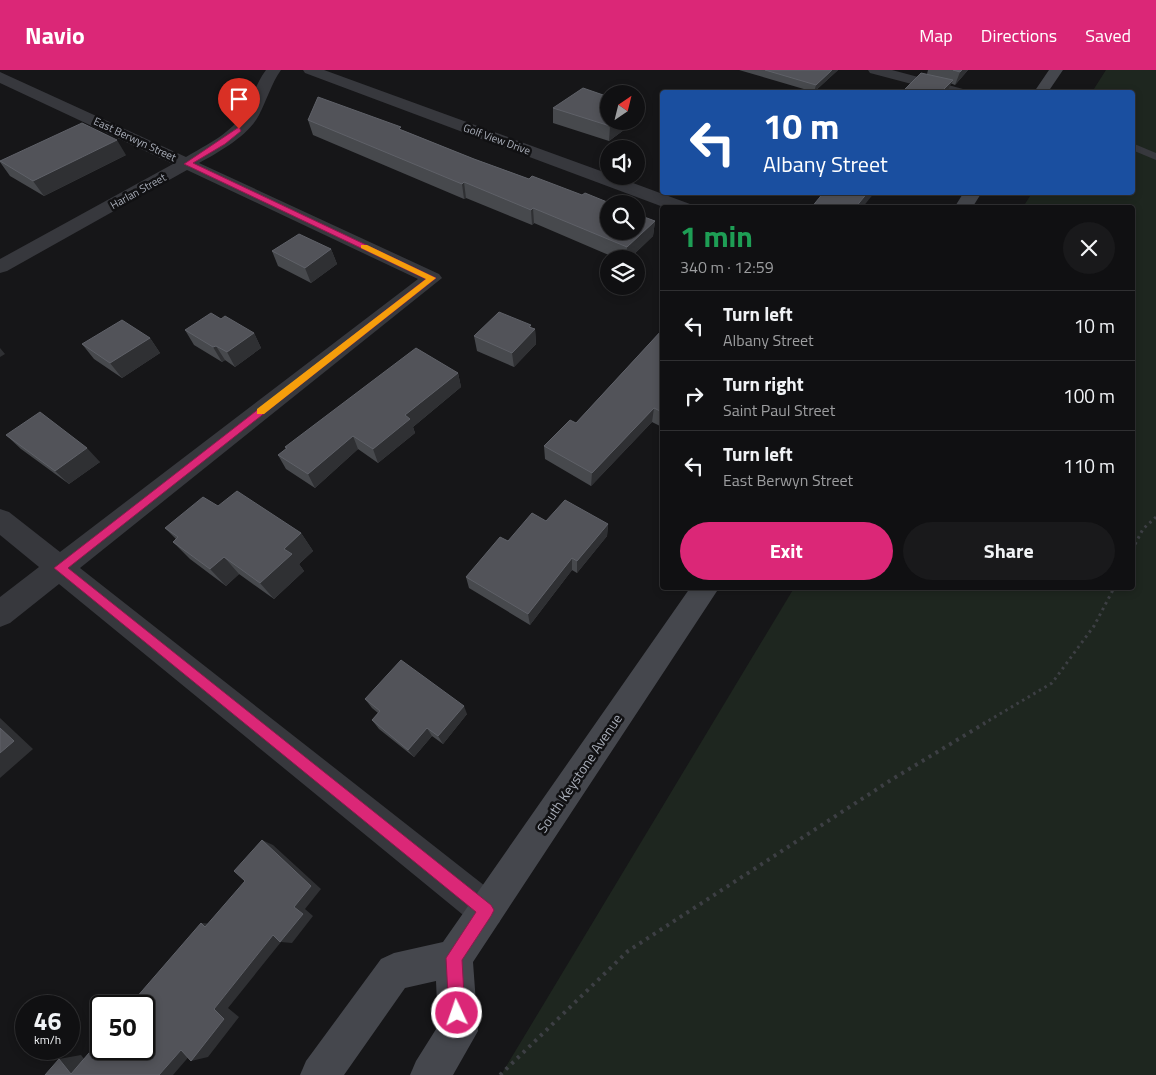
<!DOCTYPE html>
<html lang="en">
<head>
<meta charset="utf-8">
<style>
  :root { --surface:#101012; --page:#19191b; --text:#f1f3f6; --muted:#9c9d9f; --line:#303032; --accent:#db2777 }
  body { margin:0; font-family:"Titillium Web",sans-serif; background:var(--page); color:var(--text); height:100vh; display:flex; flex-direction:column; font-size:19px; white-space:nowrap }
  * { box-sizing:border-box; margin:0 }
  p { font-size:16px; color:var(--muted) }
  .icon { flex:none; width:28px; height:28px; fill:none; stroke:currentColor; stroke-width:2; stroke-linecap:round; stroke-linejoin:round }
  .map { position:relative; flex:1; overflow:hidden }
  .sheet { position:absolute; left:660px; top:135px; width:475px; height:385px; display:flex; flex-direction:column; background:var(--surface); border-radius:5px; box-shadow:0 2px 8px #0003,0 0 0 1px var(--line) }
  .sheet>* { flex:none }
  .hud { position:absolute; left:660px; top:20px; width:475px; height:105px; border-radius:5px; box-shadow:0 2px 8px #0003,0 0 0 1px var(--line); background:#1a4fa0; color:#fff; overflow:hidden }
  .needle { width:32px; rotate:35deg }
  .controls { position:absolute; left:600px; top:15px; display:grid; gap:10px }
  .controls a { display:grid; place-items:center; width:45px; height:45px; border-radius:50%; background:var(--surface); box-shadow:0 2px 8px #0003,0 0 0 1px var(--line); font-size:25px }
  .speed { position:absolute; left:15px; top:925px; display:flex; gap:10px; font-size:25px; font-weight:700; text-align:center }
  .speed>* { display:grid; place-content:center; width:65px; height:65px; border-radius:50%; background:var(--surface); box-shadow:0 2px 8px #0003,0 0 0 1px var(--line); line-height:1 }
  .speed small { font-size:12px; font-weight:400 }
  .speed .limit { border:2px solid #111; border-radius:8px; background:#fff; color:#111 }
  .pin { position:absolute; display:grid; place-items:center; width:42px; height:42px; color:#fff; margin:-51px -21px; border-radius:50% 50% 50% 0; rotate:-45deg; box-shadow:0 0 5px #0007 }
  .pin .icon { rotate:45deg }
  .me { position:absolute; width:55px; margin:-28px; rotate:357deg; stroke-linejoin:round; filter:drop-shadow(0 0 4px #0008) }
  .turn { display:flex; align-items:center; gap:18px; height:105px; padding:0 20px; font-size:22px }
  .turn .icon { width:65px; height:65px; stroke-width:2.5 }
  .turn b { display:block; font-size:35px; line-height:42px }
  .round { display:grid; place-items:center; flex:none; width:52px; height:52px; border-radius:26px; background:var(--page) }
  .head { display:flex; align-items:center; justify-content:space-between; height:85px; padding:0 20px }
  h1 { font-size:30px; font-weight:700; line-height:38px; color:#1e9e55 }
  .primary-button { display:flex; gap:10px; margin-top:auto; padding:10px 20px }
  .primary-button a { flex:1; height:58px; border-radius:30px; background:var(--accent); color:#fff; font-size:20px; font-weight:700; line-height:58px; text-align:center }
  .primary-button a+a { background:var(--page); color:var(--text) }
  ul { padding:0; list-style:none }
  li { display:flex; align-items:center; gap:15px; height:70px; padding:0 20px; border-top:1px solid var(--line) }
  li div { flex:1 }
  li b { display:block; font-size:19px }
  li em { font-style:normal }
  header { display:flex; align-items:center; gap:30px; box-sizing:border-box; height:70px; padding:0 25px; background:var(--accent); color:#fff }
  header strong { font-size:24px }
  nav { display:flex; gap:28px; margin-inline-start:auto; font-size:18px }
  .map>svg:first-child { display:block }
  .green { fill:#1e261f }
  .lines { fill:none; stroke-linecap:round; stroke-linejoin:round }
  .path-far1 { stroke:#3d3f44; stroke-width:3; stroke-dasharray:2.5 4; stroke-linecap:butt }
  .path { stroke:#3d3f44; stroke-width:4; stroke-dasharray:3 5; stroke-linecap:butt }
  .lane { fill:#37383d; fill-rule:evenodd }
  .street { fill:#37383d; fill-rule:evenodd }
  .secondary { fill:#45474d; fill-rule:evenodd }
  .wall { fill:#47494d }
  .shaded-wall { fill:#2f3033 }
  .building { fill:#525359; stroke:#5f6168 }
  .route { fill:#db2777; stroke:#8e194d }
  .slow { fill:#f59e0b }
  .labels { text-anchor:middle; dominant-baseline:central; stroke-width:5; stroke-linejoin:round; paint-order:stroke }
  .far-street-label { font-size:11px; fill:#a8adb8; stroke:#111113 }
  .street-label { font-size:14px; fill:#a8adb8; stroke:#111113 }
</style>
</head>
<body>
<header>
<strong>Navio</strong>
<nav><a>Map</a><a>Directions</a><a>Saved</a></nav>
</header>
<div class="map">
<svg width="1156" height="1005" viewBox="0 0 1156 1005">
  <rect width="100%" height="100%" fill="#161618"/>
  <path class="green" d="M 1106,0 L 1156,0 L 1156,1005 L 501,1005 L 794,518 L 1132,518 L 1132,138 L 1023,137 L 1032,123 L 1132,122 L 1132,22 L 1092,22 Z"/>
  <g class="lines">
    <path class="path-far1" d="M 1132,480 L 1143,459 L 1156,447
      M 983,654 L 1052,613 L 1094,556 L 1114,518"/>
    <path class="path" d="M 500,1005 L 628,881 L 891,710 L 985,653"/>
    <path class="lane" d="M 1132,73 L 1156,83 L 1156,90 L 1132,80 Z"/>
    <path class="street" d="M 266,0 L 281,0 C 271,14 267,30 259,45 C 248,66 219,82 199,93 L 439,204 L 442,208 L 80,498 L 499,827 L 504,840 L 499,853 L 486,858 L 473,853 L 59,514 L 10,553 L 0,557 L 0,527 L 39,497 L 0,465 L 0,439 L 9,442 L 60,482 L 418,209 L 187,100 L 7,201 L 0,203 L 0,189 L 173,94 L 0,13 L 0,2 L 186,87 C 206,75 232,63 244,42 C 253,28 256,13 266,0 Z
      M 303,0 L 324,0 L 609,104 L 609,106 L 614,106 L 690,134 L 693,138 L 666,138 L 305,3 Z
      M 868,0 L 892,0 L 963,19 L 966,22 L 942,22 L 870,3 Z"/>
    <path class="secondary" d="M 1049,0 L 1063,0 L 1048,22 L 1034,22 Z
      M 964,122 L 982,122 L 972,138 L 954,138 Z
      M 690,518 L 719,518 L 473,892 L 478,961 L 453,1005 L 410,1005 L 416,991 L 438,956 L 436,911 L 405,918 L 344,1005 L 300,1005 L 306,991 L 381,889 L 394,883 L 443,872 Z"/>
  </g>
  <path class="wall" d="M 739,0 L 838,0 L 814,22 Z
    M 928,0 L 968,0 L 955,15 L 927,4 Z
    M 553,38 L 636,51 L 609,71 L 553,53 Z
    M 308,50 L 402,60 L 474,89 L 529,109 L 655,151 L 653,166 L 629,189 L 618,189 L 534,153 L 532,155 L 466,128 L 464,129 L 313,65 Z
    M 126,85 L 44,126 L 10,106 L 0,92 L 0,91 Z
    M 331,179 L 337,194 L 311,213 L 278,196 L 272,181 Z
    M 221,249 L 254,263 L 261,278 L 235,297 L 225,290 L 222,292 L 194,275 L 185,260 Z
    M 531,258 L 535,259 L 536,274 L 514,297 L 477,281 L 474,266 Z
    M 662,260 L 662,357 L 652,352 L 591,416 L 545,389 L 544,376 L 576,353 Z
    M 150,268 L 160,283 L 122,308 L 94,289 L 82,274 Z
    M 458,303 L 461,317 L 413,357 L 415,363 L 378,393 L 358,379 L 315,418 L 286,399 L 278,385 L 286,379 L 285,377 Z
    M 6,365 L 100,392 L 69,414 L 21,379 Z
    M 218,436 L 301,463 L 313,481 L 299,494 L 304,501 L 274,529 L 239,504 L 226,516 L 190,489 L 173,472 L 176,469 L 165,458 Z
    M 608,454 L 607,466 L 577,503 L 572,500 L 530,555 L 469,518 L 466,507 L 508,471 Z
    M 365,629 L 467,644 L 443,674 L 432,666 L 414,687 L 379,659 L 372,650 L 378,643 L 372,638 Z"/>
  <path class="shaded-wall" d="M 832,0 L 838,0 L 814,22 L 816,15 Z
    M 962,0 L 968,0 L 955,15 L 960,2 Z
    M 953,10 L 947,22 L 941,22 Z
    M 617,51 L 636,51 L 609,71 L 610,56 Z
    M 117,70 L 126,85 L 44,126 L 33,111 Z
    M 464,112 L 466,128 L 464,129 L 462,114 Z
    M 868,122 L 875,122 L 862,138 L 855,138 Z
    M 533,138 L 534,153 L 532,155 L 531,140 Z
    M 655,151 L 653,166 L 629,189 L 626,189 L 627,177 Z
    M 331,179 L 337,194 L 311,213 L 305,198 Z
    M 531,255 L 532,262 L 535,259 L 536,274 L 514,297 L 512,283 Z
    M 254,263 L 261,278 L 235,297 L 227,282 Z
    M 150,268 L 160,283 L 122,308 L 110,293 Z
    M 216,276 L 225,290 L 222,292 L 213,277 Z
    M 0,278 L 5,284 L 0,287 Z
    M 458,303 L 461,317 L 413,357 L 415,363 L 378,393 L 373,379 L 405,345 Z
    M 654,338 L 652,352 L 591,416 L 592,403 Z
    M 353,366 L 358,379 L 315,418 L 308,404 Z
    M 87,378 L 100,392 L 69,414 L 55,401 Z
    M 608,454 L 607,466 L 577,503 L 577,491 Z
    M 301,463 L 313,481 L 299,494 L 304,501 L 274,529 L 260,513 L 284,479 Z
    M 224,487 L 239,504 L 226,516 L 210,499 Z
    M 572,488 L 572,500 L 530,555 L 528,544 Z
    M 464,636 L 467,644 L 443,674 L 438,666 Z
    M 0,648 L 33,679 L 0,708 Z
    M 427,658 L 432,666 L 414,687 L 408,680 Z
    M 262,770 L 273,775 L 321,819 L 305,839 L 313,846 L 292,873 L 281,872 L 228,938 L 239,947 L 208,987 L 191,991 L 214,939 L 294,837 Z
    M 201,853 L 215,854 L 205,857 Z
    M 198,976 L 173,1005 L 159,1005 L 181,980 Z
    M 81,985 L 93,1000 L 71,1004 L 59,989 Z"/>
  <path class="building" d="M 765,0 L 832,0 L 816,15 Z
    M 953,0 L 962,0 L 960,2 Z
    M 921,3 L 953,10 L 941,22 L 943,22 L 902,22 Z
    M 583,18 L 609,27 L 609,51 L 617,51 L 610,56 L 553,38 Z
    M 318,27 L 401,57 L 399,59 L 474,89 L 529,109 L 532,106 L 582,125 L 585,123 L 612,134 L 609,134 L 609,161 L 636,161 L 636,144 L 655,151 L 627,177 L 533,138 L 531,140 L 464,112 L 462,114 L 308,50 Z
    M 82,53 L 117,70 L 33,111 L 0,91 Z
    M 824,122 L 868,122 L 855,138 L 811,138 Z
    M 299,164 L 331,179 L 305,198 L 272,181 Z
    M 499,242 L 531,255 L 529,257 L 535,259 L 512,283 L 474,266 Z
    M 211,243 L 221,249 L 225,246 L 254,263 L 227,282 L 216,276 L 213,277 L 185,260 Z
    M 122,250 L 150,268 L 110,293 L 82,274 Z
    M 662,260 L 662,342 L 654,338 L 592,403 L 544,376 L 570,350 L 576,353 Z
    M 416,278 L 458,303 L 405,345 L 410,349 L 373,379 L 353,366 L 308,404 L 278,385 L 287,378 L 285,377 Z
    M 40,342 L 87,378 L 55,401 L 6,365 Z
    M 237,421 L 301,463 L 284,479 L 292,484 L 260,513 L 224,487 L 210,499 L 173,472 L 178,467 L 165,458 L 203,427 L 218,436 Z
    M 565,430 L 608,454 L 577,491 L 572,488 L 528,544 L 466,507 L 500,467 L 508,471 L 532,443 L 546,451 Z
    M 401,590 L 464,636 L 438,666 L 427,658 L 408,680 L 372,650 L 380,641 L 365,629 Z
    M 0,658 L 14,671 L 0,683 Z
    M 262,770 L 311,816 L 294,837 L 303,844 L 280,872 L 273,865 L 214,939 L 224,949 L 191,991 L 181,980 L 159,1005 L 45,1005 L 59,989 L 71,1004 L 101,969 L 101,979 L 144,979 L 144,936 L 129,936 L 201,853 L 205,857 L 245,811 L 234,801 Z"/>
  <path class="route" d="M 239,57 L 241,61 L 225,74 L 193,93 L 436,208 L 68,498 L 491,835 L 494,840 L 491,846 L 462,890 L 465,943 L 462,949 L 457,951 L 451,949 L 449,943 L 446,888 L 476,842 L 54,498 L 426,209 L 184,94 Z"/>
  <path class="slow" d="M 361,175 L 367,175 L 436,208 L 264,344 L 257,344 L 257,339 L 426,209 L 361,178 Z"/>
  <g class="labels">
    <g class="far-street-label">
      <text transform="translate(135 69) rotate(25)">East Berwyn Street</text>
      <text transform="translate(497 69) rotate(20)">Golf View Drive</text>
      <text transform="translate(138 121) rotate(-29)">Harlan Street</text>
    </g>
    <g class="street-label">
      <text transform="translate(579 703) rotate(-56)">South Keystone Avenue</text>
    </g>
  </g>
</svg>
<div class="controls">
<a><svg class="needle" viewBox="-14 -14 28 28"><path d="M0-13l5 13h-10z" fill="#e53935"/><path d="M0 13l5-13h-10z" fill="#9c9d9f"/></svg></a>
<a><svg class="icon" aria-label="sound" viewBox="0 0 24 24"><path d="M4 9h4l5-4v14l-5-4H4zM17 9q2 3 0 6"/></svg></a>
<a><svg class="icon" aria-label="search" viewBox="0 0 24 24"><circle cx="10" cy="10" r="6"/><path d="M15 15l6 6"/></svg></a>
<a><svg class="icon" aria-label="layers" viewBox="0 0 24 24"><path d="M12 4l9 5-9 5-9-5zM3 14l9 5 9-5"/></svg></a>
</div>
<div class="speed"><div>46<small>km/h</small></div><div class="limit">50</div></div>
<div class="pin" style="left:239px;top:59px;background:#d93025"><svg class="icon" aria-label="arrive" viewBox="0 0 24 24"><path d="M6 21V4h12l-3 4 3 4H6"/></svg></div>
<svg class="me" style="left:457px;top:943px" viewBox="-20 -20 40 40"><circle r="17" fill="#db2777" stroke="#fff" stroke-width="3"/><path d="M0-11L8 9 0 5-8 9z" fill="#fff"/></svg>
<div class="hud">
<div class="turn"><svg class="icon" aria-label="left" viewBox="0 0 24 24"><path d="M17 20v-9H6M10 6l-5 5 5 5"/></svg><div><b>10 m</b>Albany Street</div></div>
</div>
<section class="sheet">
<div class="head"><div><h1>1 min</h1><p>340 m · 12:59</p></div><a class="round"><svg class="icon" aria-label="close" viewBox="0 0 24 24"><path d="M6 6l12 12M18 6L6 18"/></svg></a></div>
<ul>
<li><svg class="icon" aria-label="left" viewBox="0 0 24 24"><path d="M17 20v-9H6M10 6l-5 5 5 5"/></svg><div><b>Turn left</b><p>Albany Street</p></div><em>10 m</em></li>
<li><svg class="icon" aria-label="right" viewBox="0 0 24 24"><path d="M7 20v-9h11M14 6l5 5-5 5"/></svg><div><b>Turn right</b><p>Saint Paul Street</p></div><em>100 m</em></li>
<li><svg class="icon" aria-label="left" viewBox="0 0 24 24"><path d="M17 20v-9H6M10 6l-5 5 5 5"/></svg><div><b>Turn left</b><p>East Berwyn Street</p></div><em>110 m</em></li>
</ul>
<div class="primary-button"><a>Exit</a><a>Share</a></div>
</section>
</div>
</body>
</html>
